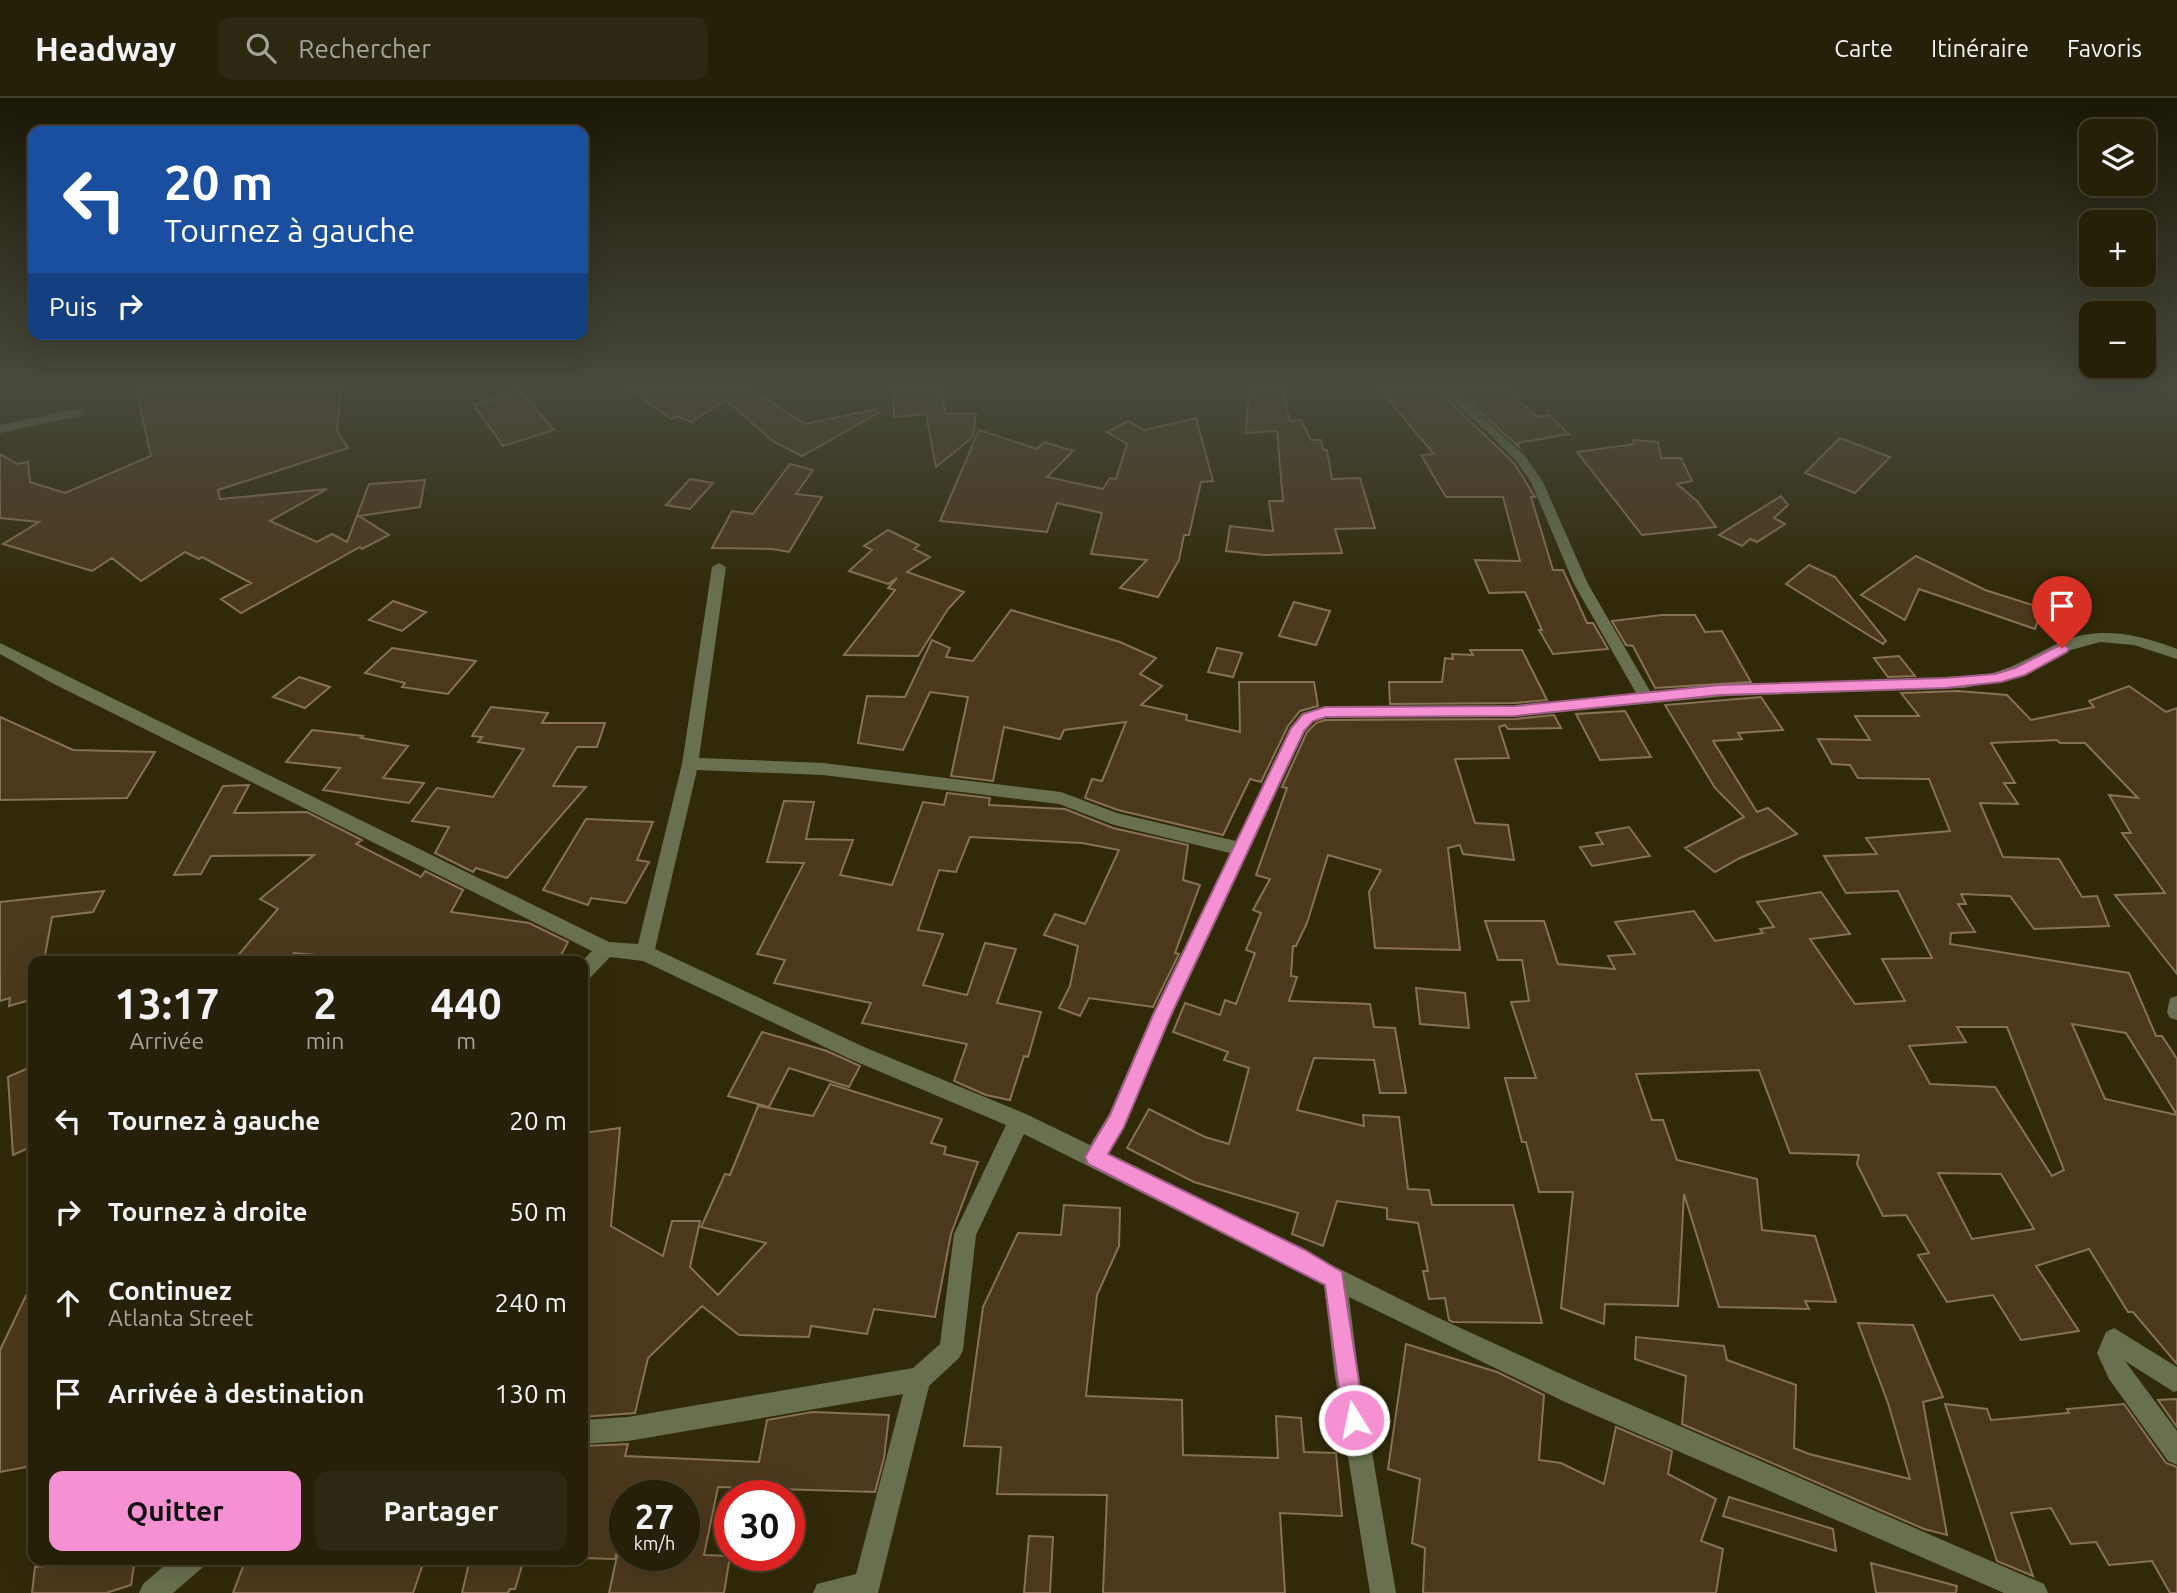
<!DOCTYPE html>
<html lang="fr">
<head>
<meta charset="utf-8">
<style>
  :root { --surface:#252007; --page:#2d2811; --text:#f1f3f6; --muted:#a3a39b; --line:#423e28; --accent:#f591d2 }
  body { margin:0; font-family:Ubuntu,sans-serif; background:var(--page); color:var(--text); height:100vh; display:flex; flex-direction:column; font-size:26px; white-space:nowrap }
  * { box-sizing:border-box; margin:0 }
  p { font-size:23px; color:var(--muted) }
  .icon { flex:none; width:38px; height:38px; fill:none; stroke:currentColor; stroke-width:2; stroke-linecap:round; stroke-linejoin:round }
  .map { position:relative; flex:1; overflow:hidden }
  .panel { position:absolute; left:28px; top:858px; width:560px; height:609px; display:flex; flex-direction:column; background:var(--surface); border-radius:14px; box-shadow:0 7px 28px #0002,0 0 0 2px var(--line) }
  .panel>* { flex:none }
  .top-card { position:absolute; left:28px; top:28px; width:560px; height:214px; border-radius:14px; box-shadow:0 7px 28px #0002,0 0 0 2px var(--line); background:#1a4fa0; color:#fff; overflow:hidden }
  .controls { position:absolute; left:2079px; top:21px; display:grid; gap:14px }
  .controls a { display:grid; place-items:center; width:77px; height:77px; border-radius:14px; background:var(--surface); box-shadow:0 7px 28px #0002,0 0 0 2px var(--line); font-size:35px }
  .speed { position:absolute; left:609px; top:1382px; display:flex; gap:14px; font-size:35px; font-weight:700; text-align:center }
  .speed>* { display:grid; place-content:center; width:91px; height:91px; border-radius:50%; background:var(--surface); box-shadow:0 7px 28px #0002,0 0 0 2px var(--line); line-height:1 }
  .speed small { font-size:18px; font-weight:400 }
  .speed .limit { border:10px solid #d22; background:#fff; color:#111 }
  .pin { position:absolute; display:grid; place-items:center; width:60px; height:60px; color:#fff; margin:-72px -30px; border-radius:50% 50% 50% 0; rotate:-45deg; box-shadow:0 0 7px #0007 }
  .pin .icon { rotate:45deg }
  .me { position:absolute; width:77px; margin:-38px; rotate:350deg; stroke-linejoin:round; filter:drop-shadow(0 0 5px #0008) }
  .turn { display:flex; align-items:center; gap:24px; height:147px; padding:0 21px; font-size:32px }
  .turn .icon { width:91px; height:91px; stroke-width:2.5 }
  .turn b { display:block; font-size:49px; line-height:60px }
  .then { display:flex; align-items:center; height:66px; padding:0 21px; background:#0003; gap:14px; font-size:26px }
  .eta { display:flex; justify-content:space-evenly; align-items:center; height:119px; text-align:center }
  .eta b { font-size:42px; font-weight:700; line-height:49px }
  .action { display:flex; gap:14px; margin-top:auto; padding:14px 21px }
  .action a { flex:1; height:80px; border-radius:14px; background:var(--accent); color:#111; font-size:28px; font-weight:700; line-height:80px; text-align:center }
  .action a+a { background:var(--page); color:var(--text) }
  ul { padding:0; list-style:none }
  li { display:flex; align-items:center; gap:21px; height:91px; padding:0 21px }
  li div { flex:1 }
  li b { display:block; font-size:26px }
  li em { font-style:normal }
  header { display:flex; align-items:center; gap:42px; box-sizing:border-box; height:98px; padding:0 35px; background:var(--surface); border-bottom:2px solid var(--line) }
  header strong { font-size:33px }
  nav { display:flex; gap:38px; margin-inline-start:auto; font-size:24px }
  .search { width:490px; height:63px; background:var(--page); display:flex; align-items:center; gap:18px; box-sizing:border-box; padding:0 24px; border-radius:14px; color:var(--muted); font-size:26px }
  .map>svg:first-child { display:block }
  .building { fill:#4c381c; stroke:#887255; stroke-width:2; fill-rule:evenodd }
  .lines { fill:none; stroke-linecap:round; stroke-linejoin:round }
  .minor { fill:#68704f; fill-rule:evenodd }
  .route { fill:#f591d2; stroke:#9f5e88; stroke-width:2 }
</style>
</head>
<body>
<header>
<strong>Headway</strong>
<div class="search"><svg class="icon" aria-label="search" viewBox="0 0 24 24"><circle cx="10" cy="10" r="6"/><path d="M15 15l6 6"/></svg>Rechercher</div>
<nav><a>Carte</a><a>Itinéraire</a><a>Favoris</a></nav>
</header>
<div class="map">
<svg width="2177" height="1495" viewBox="0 0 2177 1495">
  <rect width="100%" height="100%" fill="#312a09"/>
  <path class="building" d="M 135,286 L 341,286 L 337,333 L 348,350 L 218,392 L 220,401 L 327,391 L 270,423 L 317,444 L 332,436 L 347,444 L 369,386 L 425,382 L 420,409 L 359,418 L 389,437 L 362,451 L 360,449 L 241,515 L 221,501 L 251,485 L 202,459 L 199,461 L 185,454 L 141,483 L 112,460 L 92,473 L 3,446 L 39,424 L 0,420 L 0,356 L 17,366 L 28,364 L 30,384 L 65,395 L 151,358 Z
    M 624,286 L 753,286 L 747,289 L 805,326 L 877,311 L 878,315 L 802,358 L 774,344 L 726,302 L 691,324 L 677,318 L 671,321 Z
    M 893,286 L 939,286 L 946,316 L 976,316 L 973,339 L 936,369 L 926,316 L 894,319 Z
    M 1375,286 L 1431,286 L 1514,365 L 1535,399 L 1531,399 L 1553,472 L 1563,472 L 1587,525 L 1593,525 L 1608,551 L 1553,556 L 1539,532 L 1542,532 L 1525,494 L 1489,495 L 1475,462 L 1520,463 L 1503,399 L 1446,399 L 1421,357 L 1434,356 Z
    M 1449,286 L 1501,286 L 1537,319 L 1549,317 L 1569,336 L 1518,345 L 1519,349 Z
    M 1249,290 L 1282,290 L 1290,323 L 1301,322 L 1311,342 L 1321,342 L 1323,352 L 1327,352 L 1332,381 L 1360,380 L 1375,430 L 1335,431 L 1342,455 L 1264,457 L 1226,453 L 1230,428 L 1273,433 L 1269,403 L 1283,403 L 1277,333 L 1246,335 Z
    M 520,293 L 554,332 L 503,348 L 474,307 Z
    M 1196,320 L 1213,383 L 1201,384 L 1189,437 L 1184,437 L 1179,462 L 1158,499 L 1120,490 L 1147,462 L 1091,456 L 1102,415 L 1057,405 L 1047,434 L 940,423 L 979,332 L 1037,351 L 1044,344 L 1073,353 L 1047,379 L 1103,391 L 1110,380 L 1116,381 L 1127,346 L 1107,334 L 1128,323 L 1144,332 Z
    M 1840,340 L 1890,359 L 1855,395 L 1805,375 Z
    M 1633,342 L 1658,344 L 1661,360 L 1681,360 L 1692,383 L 1677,386 L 1697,403 L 1716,429 L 1642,437 L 1577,354 L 1634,346 Z
    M 790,366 L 813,372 L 796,396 L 822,399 L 789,454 L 772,451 L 712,450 L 732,413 L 753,416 Z
    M 690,381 L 713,385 L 690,411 L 666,407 Z
    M 1781,398 L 1788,407 L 1774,420 L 1785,426 L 1757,444 L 1750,441 L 1742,448 L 1719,437 Z
    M 888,432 L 919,447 L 914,451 L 930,459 L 907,474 L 964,494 L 948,511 L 918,558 L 844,557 L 895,492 L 888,490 L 897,480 L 888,486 L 849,473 L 872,452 L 864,448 Z
    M 1916,458 L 1985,492 L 2042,510 L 2035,531 L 1919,491 L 1905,522 L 1861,497 Z
    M 1809,467 L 1835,479 L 1886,543 L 1883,546 L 1786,486 Z
    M 393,503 L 426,514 L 402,533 L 369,522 Z
    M 1294,504 L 1330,513 L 1316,547 L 1279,538 Z
    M 1011,512 L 1120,544 L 1156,560 L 1140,576 L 1162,588 L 1141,607 L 1187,617 L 1186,622 L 1240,634 L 1239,584 L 1314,584 L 1318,608 L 1300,613 L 1288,628 L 1261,684 L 1250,681 L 1223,737 L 1118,712 L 1085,700 L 1092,681 L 1102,683 L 1126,624 L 1064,632 L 1060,641 L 1004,629 L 993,683 L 951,678 L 968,599 L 930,594 L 903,652 L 858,645 L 867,598 L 905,599 L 932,542 L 950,550 L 946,559 L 973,563 Z
    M 1662,517 L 1695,517 L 1705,534 L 1722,533 L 1751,584 L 1655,590 L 1633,548 L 1626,547 L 1612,523 Z
    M 392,550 L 476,563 L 448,596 L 402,589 L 405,585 L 365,575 Z
    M 1217,550 L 1242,555 L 1233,579 L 1208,574 Z
    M 1470,552 L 1522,552 L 1547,602 L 1515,605 L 1390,606 L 1389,584 L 1442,584 L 1445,560 L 1453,561 L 1452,556 L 1473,557 Z
    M 1899,558 L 1915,578 L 1888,579 L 1874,560 Z
    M 299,579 L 330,589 L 305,610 L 273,599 Z
    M 2129,588 L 2166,614 L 2177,610 L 2177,876 L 2115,797 L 2165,795 L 2122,735 L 2131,735 L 2109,697 L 2138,700 L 2085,645 L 2060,645 L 2057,642 L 1991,645 L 2015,685 L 2004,685 L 2018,706 L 1980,705 L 2003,759 L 2059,761 L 2082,799 L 2097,798 L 2109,828 L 2034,831 L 2010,798 L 1961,796 L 1966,806 L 1958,806 L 1975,834 L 1951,835 L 1950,846 L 2129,875 L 2156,938 L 2162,938 L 2177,961 L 2177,1017 L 2126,935 L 2072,926 L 2105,1001 L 2177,1017 L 2177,1266 L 2133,1214 L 2128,1214 L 2089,1151 L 2036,1168 L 2079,1233 L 2021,1242 L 1993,1197 L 1947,1204 L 1918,1157 L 1929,1155 L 1906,1117 L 1883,1118 L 1857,1066 L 1859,1057 L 1790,1055 L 1759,972 L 1636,976 L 1652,1022 L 1663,1022 L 1677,1062 L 1757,1081 L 1762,1132 L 1815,1138 L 1836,1204 L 1805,1203 L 1809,1211 L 1719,1209 L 1684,1096 L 1678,1208 L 1605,1206 L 1604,1226 L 1561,1210 L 1573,1094 L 1539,1094 L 1526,1044 L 1522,1044 L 1505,980 L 1536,980 L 1511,904 L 1529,903 L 1522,862 L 1498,862 L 1485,823 L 1544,823 L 1558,866 L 1615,871 L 1608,858 L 1635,856 L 1615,824 L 1694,813 L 1715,843 L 1763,835 L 1760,831 L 1774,829 L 1757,804 L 1821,794 L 1850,836 L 1810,841 L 1855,906 L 1905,903 L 1882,861 L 1932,860 L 1898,793 L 1846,795 L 1824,758 L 1877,756 L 1866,740 L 1950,733 L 1929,681 L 1858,680 L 1850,667 L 1832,666 L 1818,641 L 1870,642 L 1855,618 L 1919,618 L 1901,595 L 1958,593 L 2007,597 L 2031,622 L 2094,609 L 2089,603 ZM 1957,929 L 2007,929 L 2064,1072 L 2052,1078 L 1995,989 L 1930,986 L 1909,948 L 1966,944 ZM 1938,1075 L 2001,1076 L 2034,1131 L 1972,1141 Z
    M 1761,599 L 1783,632 L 1738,635 L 1742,641 L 1713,643 L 1757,714 L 1768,710 L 1797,736 L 1740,760 L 1715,774 L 1685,750 L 1744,719 L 1715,690 L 1665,607 Z
    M 491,609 L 548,615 L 542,625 L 605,625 L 597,649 L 577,649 L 553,688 L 586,689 L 507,780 L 476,770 L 473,774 L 435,755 L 449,729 L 412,723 L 437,690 L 493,699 L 524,651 L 478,644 L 482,639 L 472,638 Z
    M 1625,613 L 1651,659 L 1600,662 L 1576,616 Z
    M 1554,617 L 1561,630 L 1508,631 L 1505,627 L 1499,629 L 1509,660 L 1455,661 L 1475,725 L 1508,727 L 1514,762 L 1463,756 L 1460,747 L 1448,750 L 1460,852 L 1375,850 L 1369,794 L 1381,772 L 1328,757 L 1307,825 L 1296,848 L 1293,848 L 1291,878 L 1297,879 L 1289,903 L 1370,906 L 1374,929 L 1395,930 L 1406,995 L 1380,995 L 1374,962 L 1314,960 L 1297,1012 L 1364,1028 L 1363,1017 L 1399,1019 L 1408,1091 L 1429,1092 L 1432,1107 L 1513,1107 L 1542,1225 L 1453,1224 L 1449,1222 L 1445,1200 L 1429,1201 L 1423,1173 L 1428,1173 L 1418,1125 L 1387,1121 L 1387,1110 L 1337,1103 L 1323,1148 L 1292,1136 L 1298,1115 L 1194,1084 L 1127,1050 L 1149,1011 L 1205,1039 L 1229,1046 L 1249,970 L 1224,962 L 1228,954 L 1173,934 L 1185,905 L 1220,917 L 1225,902 L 1236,906 L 1255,855 L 1246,852 L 1261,815 L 1253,812 L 1270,781 L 1256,777 L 1287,690 L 1282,689 L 1307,634 L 1316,625 L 1325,622 L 1515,621 Z
    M 0,619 L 73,652 L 155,654 L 127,700 L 0,702 Z
    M 312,632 L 363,638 L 361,640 L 408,648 L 383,680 L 424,685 L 409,705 L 323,692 L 340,670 L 286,664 Z
    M 249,687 L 234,715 L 307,714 L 362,742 L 356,746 L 421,779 L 425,773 L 463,792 L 451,814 L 529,825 L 568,844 L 558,863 L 338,863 L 340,859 L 294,855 L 288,863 L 233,863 L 278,811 L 260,801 L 314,757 L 211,758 L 201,776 L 174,777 L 223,688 Z
    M 947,695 L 990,700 L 989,707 L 1065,711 L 1113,730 L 1188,747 L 1183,782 L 1200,787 L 1175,855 L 1179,856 L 1153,909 L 1089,900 L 1080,918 L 1059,910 L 1070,888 L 1078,848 L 1044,837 L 1055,816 L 1085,826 L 1119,752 L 1082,745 L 970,739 L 956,774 L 939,772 L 918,832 L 943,836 L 923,887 L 967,897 L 985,845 L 1016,851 L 997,905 L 1041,914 L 1028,959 L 1024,958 L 1010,1002 L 986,997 L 954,983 L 967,946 L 862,925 L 871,905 L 774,885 L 785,862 L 757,856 L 804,765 L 767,764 L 784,703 L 814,704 L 806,741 L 853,742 L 840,777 L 892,787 L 923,704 L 944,707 Z
    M 586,721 L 653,724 L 637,762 L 649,764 L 626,805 L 591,800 L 588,807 L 543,792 Z
    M 1629,729 L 1650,758 L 1592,768 L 1580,749 L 1603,746 L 1596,735 Z
    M 104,793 L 93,814 L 52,819 L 44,863 L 33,863 L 33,901 L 9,908 L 10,900 L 0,903 L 0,804 Z
    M 1416,890 L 1465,895 L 1469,930 L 1420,926 Z
    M 762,934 L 827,953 L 860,968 L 849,989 L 789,970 L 769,1009 L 728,998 Z
    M 33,968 L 33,1048 L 13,1057 L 8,979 Z
    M 830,986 L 942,1021 L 931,1045 L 946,1049 L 944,1056 L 978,1064 L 951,1136 L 935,1219 L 874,1211 L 867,1236 L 811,1228 L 809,1239 L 739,1237 L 702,1208 L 648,1260 L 635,1315 L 583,1319 L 583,1035 L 620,1030 L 611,1128 L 663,1158 L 672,1123 L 700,1123 L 690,1169 L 718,1197 L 766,1145 L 701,1129 L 725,1076 L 730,1077 L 758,1008 L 813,1018 Z
    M 1064,1107 L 1120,1110 L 1119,1148 L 1097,1197 L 1086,1298 L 1182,1302 L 1183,1357 L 1278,1360 L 1276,1318 L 1301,1320 L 1304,1354 L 1336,1355 L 1342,1418 L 1280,1415 L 1285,1495 L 1103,1495 L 1107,1397 L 997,1396 L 1001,1349 L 964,1348 L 983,1209 L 1018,1135 L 1061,1137 Z
    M 33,1183 L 33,1350 L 26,1369 L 0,1374 L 0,1252 Z
    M 1858,1225 L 1913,1227 L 1943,1299 L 1923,1304 L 1947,1437 L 1924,1431 L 1682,1326 L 1686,1278 L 1635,1261 L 1636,1239 L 1724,1248 L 1727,1262 L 1796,1287 L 1794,1350 L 1809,1356 L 1910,1381 L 1888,1305 Z
    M 1406,1246 L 1497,1274 L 1544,1297 L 1539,1362 L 1561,1365 L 1604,1386 L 1616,1329 L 1672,1353 L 1668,1376 L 1716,1401 L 1701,1443 L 1723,1451 L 1716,1495 L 1423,1495 L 1425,1450 L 1412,1445 L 1420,1381 L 1388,1371 Z
    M 2177,1301 L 2177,1329 L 2158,1302 Z
    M 1945,1306 L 1987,1311 L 1991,1322 L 2069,1315 L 2067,1311 L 2124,1306 L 2166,1365 L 2177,1369 L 2177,1495 L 2170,1495 L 2152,1463 L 2109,1467 L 2096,1444 L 2071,1446 L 2051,1410 L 2011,1415 L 2033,1478 L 1997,1463 Z
    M 812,1314 L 889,1317 L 884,1360 L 875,1394 L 718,1389 L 704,1457 L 730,1458 L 724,1495 L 609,1495 L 617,1458 L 684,1458 L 684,1398 L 625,1398 L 625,1421 L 615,1461 L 583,1460 L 583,1348 L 628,1346 L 625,1358 L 759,1364 L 767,1322 Z
    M 1729,1399 L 1833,1431 L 1836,1453 L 1723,1418 Z
    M 1029,1438 L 1053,1439 L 1050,1495 L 1024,1495 Z
    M 46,1461 L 135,1461 L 131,1487 L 106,1495 L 32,1495 L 35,1469 L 44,1468 Z
    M 246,1461 L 331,1461 L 423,1466 L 413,1495 L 233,1495 Z
    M 470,1461 L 524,1461 L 515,1491 L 510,1491 L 508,1495 L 462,1495 Z
    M 1871,1465 L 1957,1488 L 1956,1495 L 1876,1495 Z"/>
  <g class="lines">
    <path class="minor" d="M 1433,286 L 1446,286 L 1524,357 L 1543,384 L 1588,486 L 1650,593 L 1755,586 L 1981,578 C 2011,572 2033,557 2061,544 C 2099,528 2135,536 2172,549 L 2177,551 L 2177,561 L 2134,547 L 2100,544 L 2071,552 L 2015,580 L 1964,590 L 1728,598 L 1515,618 L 1325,619 L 1314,623 L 1305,633 L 1172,917 L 1124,1029 L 1109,1056 L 1430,1216 L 1583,1286 L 2044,1486 L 2048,1495 L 2004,1495 L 1565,1304 L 1349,1199 L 1358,1272 L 1396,1495 L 1370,1495 L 1334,1272 L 1324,1186 L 1024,1036 L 976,1137 L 963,1252 L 959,1260 L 929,1288 L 878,1495 L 813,1495 L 817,1486 L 856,1476 L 903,1296 L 628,1343 L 583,1346 L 583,1322 L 628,1319 L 913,1270 L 940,1246 L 954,1136 L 1006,1027 L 850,961 L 643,863 L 610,859 L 590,880 L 583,882 L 582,863 L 592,853 L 52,585 L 0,556 L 0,545 L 609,844 L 638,846 L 682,666 L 712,469 L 719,465 L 726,469 L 699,660 L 823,665 L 1061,694 L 1117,715 L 1236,743 L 1290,630 L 1302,615 L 1325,609 L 1515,608 L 1636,595 L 1574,486 L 1531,384 L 1516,363 L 1487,334 ZM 697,672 L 823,677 L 1059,706 L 1114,727 L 1230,755 L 1152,917 L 1109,1016 L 1090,1047 L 1026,1016 L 864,949 L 655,851 Z
      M 80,310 L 84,311 L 84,317 L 0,335 L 0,327 Z
      M 2177,898 L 2177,922 L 2170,920 L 2167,914 L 2170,900 Z
      M 2114,1230 L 2177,1269 L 2177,1293 L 2174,1294 L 2125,1263 L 2177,1333 L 2177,1367 L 2168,1363 L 2109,1281 L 2097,1255 L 2106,1234 Z
      M 172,1461 L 206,1461 L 202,1470 L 173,1495 L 139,1495 L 143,1486 Z"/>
  </g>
  <linearGradient id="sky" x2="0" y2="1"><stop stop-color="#1b1705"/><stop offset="0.58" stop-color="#484a3e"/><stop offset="1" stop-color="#484a3e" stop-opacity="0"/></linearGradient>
  <rect width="2177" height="495" fill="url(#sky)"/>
  <path class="route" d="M 2062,546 L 2069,550 L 2067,554 L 2025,577 L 2001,584 L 1945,590 L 1720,597 L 1515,618 L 1326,619 L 1313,623 L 1304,633 L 1171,917 L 1124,1029 L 1108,1056 L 1305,1152 L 1342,1174 L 1365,1322 L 1362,1330 L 1354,1333 L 1346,1330 L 1343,1322 L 1325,1187 L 1088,1066 L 1085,1059 L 1110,1017 L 1153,917 L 1291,630 L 1303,616 L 1325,609 L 1515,608 L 1720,587 L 1945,580 L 1995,576 L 2015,570 Z"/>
</svg>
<div class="controls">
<a><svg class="icon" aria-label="layers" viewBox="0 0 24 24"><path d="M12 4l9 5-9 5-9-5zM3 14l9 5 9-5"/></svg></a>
<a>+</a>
<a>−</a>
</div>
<div class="speed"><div>27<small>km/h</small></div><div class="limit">30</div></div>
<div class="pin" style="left:2062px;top:550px;background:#d93025"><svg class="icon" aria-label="arrive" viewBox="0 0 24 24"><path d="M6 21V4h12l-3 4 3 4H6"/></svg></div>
<svg class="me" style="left:1354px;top:1322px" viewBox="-20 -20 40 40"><circle r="17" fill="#f591d2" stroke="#fff" stroke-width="3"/><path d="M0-11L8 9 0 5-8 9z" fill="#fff"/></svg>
<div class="top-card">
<div class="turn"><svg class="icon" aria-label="left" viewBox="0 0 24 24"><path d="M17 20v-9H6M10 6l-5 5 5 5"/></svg><div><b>20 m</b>Tournez à gauche</div></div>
<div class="then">Puis<svg class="icon" aria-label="right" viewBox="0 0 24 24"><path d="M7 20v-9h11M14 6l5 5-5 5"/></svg></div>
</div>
<section class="panel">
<div class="eta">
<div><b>13:17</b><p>Arrivée</p></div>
<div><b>2</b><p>min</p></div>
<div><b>440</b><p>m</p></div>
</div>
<ul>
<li><svg class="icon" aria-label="left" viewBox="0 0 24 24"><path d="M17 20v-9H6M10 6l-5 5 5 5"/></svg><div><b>Tournez à gauche</b></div><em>20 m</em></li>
<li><svg class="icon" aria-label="right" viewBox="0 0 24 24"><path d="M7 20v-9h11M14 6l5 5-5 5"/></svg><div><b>Tournez à droite</b></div><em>50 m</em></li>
<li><svg class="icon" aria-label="ahead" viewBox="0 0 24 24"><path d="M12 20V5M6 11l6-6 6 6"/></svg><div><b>Continuez</b><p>Atlanta Street</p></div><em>240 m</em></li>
<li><svg class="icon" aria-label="arrive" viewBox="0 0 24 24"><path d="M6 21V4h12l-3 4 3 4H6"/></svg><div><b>Arrivée à destination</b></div><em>130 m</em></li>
</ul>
<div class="action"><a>Quitter</a><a>Partager</a></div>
</section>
</div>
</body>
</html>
